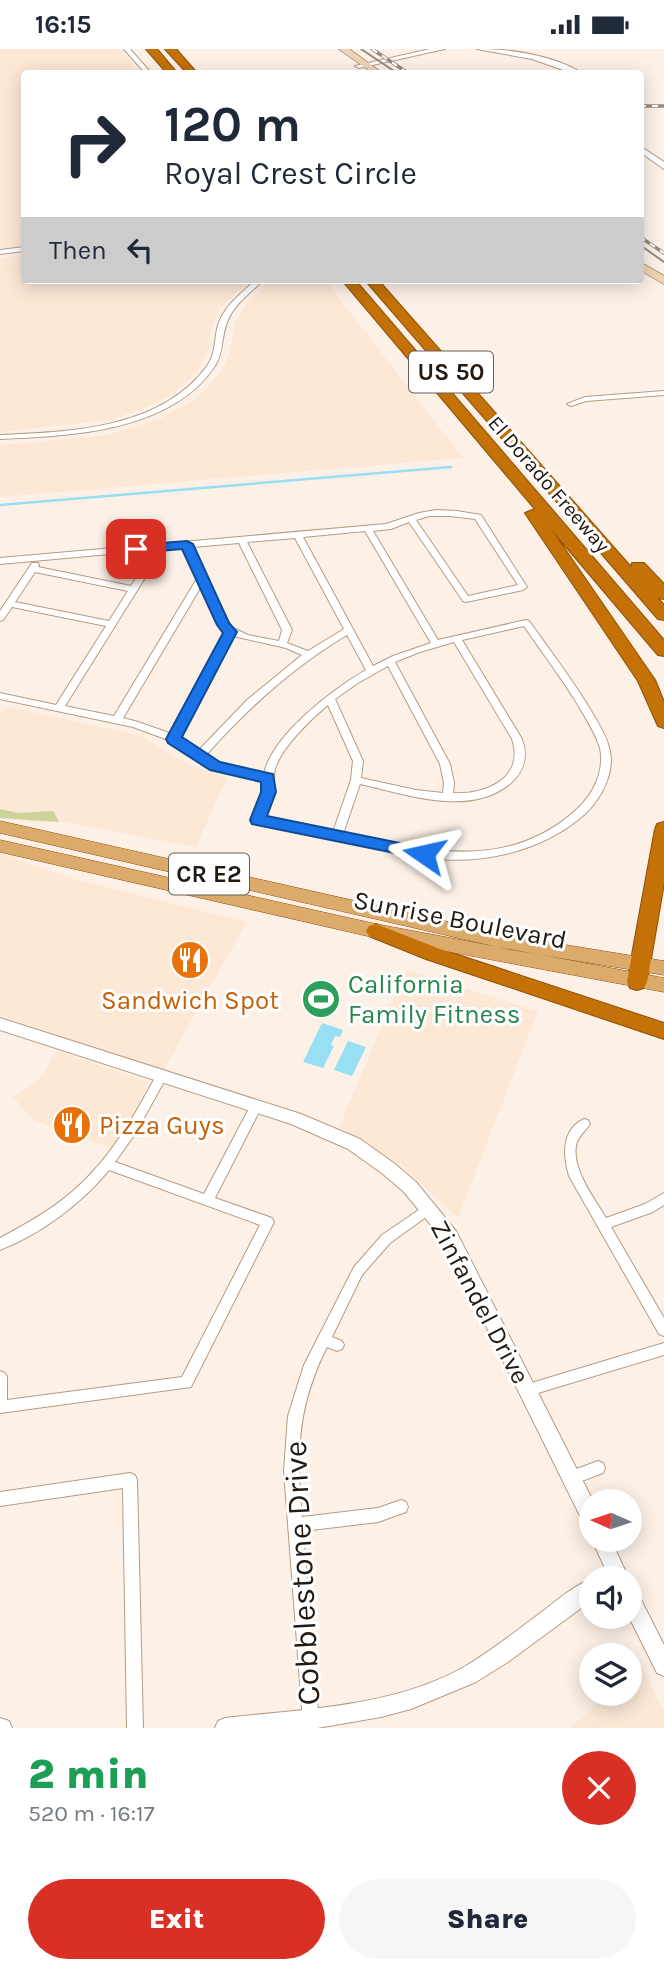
<!DOCTYPE html>
<html lang="en">
<head>
<meta charset="utf-8">
<style>
  :root { --surface:#fff; --page:#f6f6f7; --text:#1f2937; --muted:#747a83; --accent:#d93025 }
  body { margin:0; font-family:Karla,sans-serif; background:var(--page); color:var(--text); height:100vh; display:flex; flex-direction:column; font-size:26px; white-space:nowrap }
  * { box-sizing:border-box; margin:0 }
  p { font-size:23px; color:var(--muted) }
  .icon { flex:none; width:38px; height:38px; fill:none; stroke:currentColor; stroke-width:2; stroke-linecap:round; stroke-linejoin:round }
  .map { position:relative; height:1679px; overflow:hidden }
  .panel { display:flex; flex-direction:column; background:var(--surface); flex:1 }
  .panel>* { flex:none }
  .banner { position:absolute; left:21px; top:21px; width:623px; height:214px; border-radius:7px; box-shadow:0 4px 18px #0003; background:#fff; color:var(--text); overflow:hidden }
  .needle { width:46px; rotate:273deg }
  .buttons { position:absolute; left:579px; top:1440px; display:grid; gap:14px }
  .buttons a { display:grid; place-items:center; width:63px; height:63px; border-radius:50%; background:var(--surface); box-shadow:0 4px 18px #0003; font-size:35px }
  .pin { position:absolute; display:grid; place-items:center; width:60px; height:60px; color:#fff; margin:-30px; border-radius:14px; box-shadow:0 4px 10px #0006 }
  .me { position:absolute; width:77px; margin:-38px; rotate:281deg; stroke-linejoin:round; filter:drop-shadow(0 0 5px #0008) }
  .turn { display:flex; align-items:center; gap:24px; height:147px; padding:0 28px; font-size:32px }
  .turn .icon { width:91px; height:91px; stroke-width:2.5 }
  .turn b { display:block; font-size:49px; line-height:60px }
  .then { display:flex; align-items:center; height:66px; padding:0 28px; background:#0003; gap:14px; font-size:26px }
  .round { display:grid; place-items:center; flex:none; width:74px; height:74px; border-radius:37px; background:var(--page) }
  .headline { display:flex; align-items:center; justify-content:space-between; height:119px; padding:0 28px }
  h1 { font-size:42px; font-weight:800; line-height:52px; color:#1e9e55 }
  .button { display:flex; gap:14px; margin-top:auto; padding:14px 28px }
  .button a { flex:1; height:80px; border-radius:42px; background:var(--accent); color:#fff; font-size:28px; font-weight:800; line-height:80px; text-align:center }
  .button a+a { background:var(--page); color:var(--text) }
  .status { display:flex; justify-content:space-between; align-items:center; height:49px; padding:0 35px; background:var(--surface); direction:ltr }
  .status svg { height:19px; fill:currentColor }
  .map>svg:first-child { display:block }
  .built { fill:#fde8d6 }
  .green { fill:#ced39c }
  .water { fill:#97dff2 }
  .lines { fill:none; stroke-linecap:round; stroke-linejoin:round }
  .stream { stroke:#97dff2; stroke-width:2.5 }
  .minor-casing { stroke:#b69b83; stroke-width:2 }
  .tertiary-casing { stroke:#b69b83; stroke-width:2 }
  .secondary-casing { stroke:#b69b83; stroke-width:2 }
  .primary-casing { stroke:#8c520a; stroke-width:1 }
  .motorway-casing { stroke:#8c520a; stroke-width:2 }
  .minor { fill:#fff; fill-rule:evenodd }
  .tertiary { fill:#fff; fill-rule:evenodd }
  .secondary { fill:#edd4b5; fill-rule:evenodd }
  .primary { fill:#dcaa6a; fill-rule:evenodd }
  .motorway { fill:#c47107; fill-rule:evenodd }
  .tram { stroke:#958a81; stroke-width:2 }
  .rail-casing { stroke:#958a81; stroke-width:3.5 }
  .rail { stroke:#fff; stroke-width:2; stroke-dasharray:6; stroke-linecap:butt }
  .route { fill:#1a73e8; stroke:#114b97; stroke-width:2 }
  .labels { text-anchor:middle; dominant-baseline:central; stroke-width:6; stroke-linejoin:round; paint-order:stroke }
  .far-street-label { font-size:21px; fill:#231910; stroke:#fff }
  .shield { fill:#fff; stroke:#655e58; stroke-width:2 }
  .shield-label { font-size:24px; font-weight:bold; fill:#231910 }
  .street-label { font-size:26px; fill:#231910; stroke:#fff }
  .leisure-label { font-size:26px; fill:#27864d; stroke:#fff; text-anchor:start }
  .food-label { font-size:26px; fill:#c56008; stroke:#fff }
  .near-street-label { font-size:32px; fill:#231910; stroke:#fff }
</style>
</head>
<body>
<div class="status"><b>16:15</b><svg viewBox="0 0 49 12"><path d="M0 12V9h3v3zM5 12V6h3v6zM10 12V3h3v9zM15 12V0h3v12zM26 1h20v11H26zM47 4h2v5h-2z"/></svg></div>
<div class="map">
<svg width="664" height="1679" viewBox="0 0 664 1679">
  <rect width="100%" height="100%" fill="#fdf1e7"/>
  <path class="built" d="M 0,0 L 120,0 L 140,24 L 24,24 L 24,197 L 5,199 L 0,199 Z
    M 24,206 L 24,231 L 249,231 L 220,260 L 211,281 L 209,300 L 198,322 L 173,345 L 149,357 L 111,371 L 0,383 L 0,209 Z
    M 271,231 L 325,231 L 463,409 L 0,448 L 0,396 L 108,386 L 161,369 L 196,350 L 221,323 L 229,305 L 235,274 L 243,259 Z
    M 9,658 L 139,686 L 186,714 L 227,729 L 196,798 L 64,773 L 28,773 L 0,768 L 0,663 Z
    M 0,804 L 74,830 L 247,873 L 163,1022 L 0,966 Z
    M 406,921 L 538,962 L 458,1169 L 402,1117 L 339,1078 Z
    M 56,1001 L 149,1034 L 113,1100 L 33,1071 L 13,1048 L 42,1028 Z
    M 641,1616 L 664,1663 L 664,1679 L 570,1679 L 609,1645 L 630,1645 L 630,1626 Z"/>
  <path class="green" d="M 0,760 L 18,764 L 51,762 L 54,763 L 59,773 L 0,769 Z"/>
  <path class="water" d="M 322,974 L 343,981 L 340,988 L 335,987 L 331,996 L 334,997 L 323,1019 L 303,1013 Z
    M 348,992 L 366,998 L 352,1027 L 334,1021 Z"/>
  <g class="lines">
    <path class="stream" d="M 0,456 L 451,418"/>
    <defs>
      <path id="minor" d="M 124,0 L 130,0 L 151,24 L 145,24 Z
        M 24,198 L 24,202 L 0,205 L 0,201 Z
        M 255,231 L 263,231 C 251,244 235,254 228,271 C 221,286 224,303 215,317 C 171,383 71,387 0,390 L 0,386 C 70,383 161,380 207,317 C 216,305 214,290 218,276 C 224,257 241,245 255,231 Z
        M 664,342 L 664,346 L 586,352 L 571,357 L 567,355 L 585,348 Z
        M 436,461 L 457,462 L 481,466 L 527,538 L 523,541 L 466,553 L 463,552 L 409,473 L 391,480 L 373,482 L 438,591 L 526,571 L 529,572 C 550,601 571,629 590,660 C 597,672 605,684 609,698 C 616,722 602,749 585,765 C 542,803 482,816 425,809 C 404,806 383,800 363,796 C 328,789 293,782 258,775 L 253,771 L 263,745 L 264,732 L 213,719 L 171,692 L 133,678 L 0,650 L 0,644 L 56,656 L 106,577 L 12,558 L 3,571 L 0,572 L 0,562 L 32,514 L 38,514 L 39,516 L 38,518 L 131,537 L 154,501 L 0,515 L 0,509 L 386,475 L 419,464 ZM 429,467 L 450,467 L 475,470 L 518,536 L 468,547 L 416,471 ZM 365,482 L 431,594 L 393,607 L 373,617 L 303,488 ZM 295,489 L 344,580 L 308,602 L 287,594 L 292,581 L 247,493 ZM 239,494 L 282,581 L 279,592 L 248,586 L 231,578 L 193,498 ZM 184,498 L 198,528 L 114,667 L 65,657 L 163,500 ZM 35,523 L 128,542 L 109,572 L 15,553 ZM 202,536 L 222,580 L 226,583 L 172,685 L 138,673 L 123,669 ZM 524,577 C 543,605 564,632 581,661 C 588,673 596,686 600,699 C 605,722 593,746 576,761 C 506,824 425,801 343,785 L 360,735 C 406,745 470,769 511,734 C 525,721 528,707 522,690 L 462,591 ZM 347,586 L 366,621 C 333,640 272,686 264,725 L 219,714 L 206,706 C 248,659 293,618 347,586 ZM 233,587 L 286,599 L 302,606 L 247,651 L 199,701 L 179,689 ZM 454,593 L 512,690 C 525,729 486,746 453,744 L 454,734 L 450,715 L 395,613 L 420,603 ZM 388,617 L 440,715 L 444,734 L 443,744 L 416,741 L 361,729 L 363,712 L 335,650 L 358,634 ZM 328,656 L 353,712 L 351,731 L 333,783 L 264,769 C 267,760 272,751 274,742 C 275,735 273,727 275,720 C 281,699 311,670 328,656 Z
        M 162,1021 L 166,1023 L 168,1026 L 166,1029 L 135,1085 L 115,1113 L 204,1145 L 252,1054 L 256,1052 L 260,1054 L 262,1057 L 215,1149 L 272,1169 L 274,1173 L 272,1177 L 191,1338 L 0,1364 L 0,1322 L 5,1324 L 7,1328 L 7,1351 L 182,1328 L 260,1176 L 109,1121 C 81,1155 41,1185 0,1201 L 0,1189 C 26,1175 51,1161 73,1142 C 111,1109 135,1066 158,1023 Z
        M 584,1070 L 588,1071 L 590,1075 C 586,1081 580,1086 577,1093 C 569,1117 595,1150 606,1169 L 645,1155 L 664,1144 L 664,1156 L 653,1163 L 611,1178 L 664,1269 L 664,1287 L 659,1285 L 569,1127 C 563,1106 561,1081 584,1070 Z
        M 429,1154 L 433,1155 L 435,1159 L 433,1163 L 390,1194 L 362,1226 L 332,1288 L 342,1292 L 344,1296 L 342,1300 L 337,1302 L 327,1298 C 297,1357 296,1404 302,1468 L 378,1459 L 401,1451 L 406,1453 L 408,1458 L 406,1463 L 378,1473 L 303,1482 L 319,1673 L 316,1678 L 307,1679 L 303,1673 L 284,1422 L 288,1367 L 304,1316 L 354,1218 L 382,1186 Z
        M 664,1294 L 664,1306 L 528,1347 L 523,1345 L 521,1341 L 523,1337 L 528,1335 Z
        M 598,1412 L 603,1414 L 605,1419 L 603,1424 L 571,1436 L 566,1434 L 564,1429 L 566,1424 Z
        M 130,1424 L 135,1426 L 137,1431 L 143,1679 L 127,1679 L 123,1439 L 0,1457 L 0,1443 Z"/>
      <path id="tertiary" d="M 430,0 L 445,0 L 359,19 L 355,17 Z
        M 477,0 C 511,0 553,6 582,24 L 572,24 L 532,10 Z
        M 640,97 L 664,113 L 664,120 L 640,103 Z
        M 0,969 L 301,1065 L 360,1090 L 395,1115 L 416,1133 L 456,1182 L 593,1452 L 592,1479 L 585,1477 L 444,1192 L 404,1143 L 383,1125 L 348,1100 L 291,1075 L 0,981 Z
        M 592,1491 L 611,1491 L 629,1530 L 610,1530 Z
        M 592,1530 L 592,1551 L 508,1613 L 476,1633 L 411,1660 L 381,1668 L 317,1679 L 215,1679 L 218,1672 L 225,1669 C 304,1660 393,1658 464,1618 C 493,1601 520,1579 547,1559 C 561,1548 575,1536 592,1530 Z
        M 630,1540 L 637,1543 L 664,1596 L 664,1627 L 657,1624 L 629,1568 Z
        M 0,1669 L 9,1672 L 12,1679 L 0,1679 Z"/>
      <path id="secondary" d="M 339,0 L 349,0 L 382,24 L 373,24 Z
        M 640,213 L 664,227 L 664,235 L 640,221 Z"/>
      <path id="primary" d="M 0,772 L 511,887 L 664,912 L 664,926 L 511,901 L 0,784 Z
        M 0,791 L 376,875 L 664,929 L 664,943 L 376,889 L 0,803 Z"/>
      <path id="motorway" d="M 146,0 L 157,0 L 177,24 L 167,24 Z
        M 165,0 L 176,0 L 197,24 L 187,24 Z
        M 342,231 L 355,231 L 664,591 L 664,607 L 658,606 L 551,480 L 655,631 L 664,653 L 664,679 L 658,677 L 638,632 L 525,464 L 535,460 Z
        M 365,231 L 378,231 L 631,518 L 632,514 L 644,514 L 664,535 L 664,550 L 658,549 L 644,533 L 664,556 L 664,571 L 658,570 Z
        M 664,773 L 664,834 L 647,933 L 644,939 L 637,941 L 630,939 L 627,933 L 655,780 L 657,775 Z
        M 376,875 L 440,900 L 664,974 L 664,990 L 426,910 L 369,887 L 366,882 L 369,877 Z"/>
    </defs>
    <use href="#minor" class="minor-casing"/>
    <use href="#tertiary" class="tertiary-casing"/>
    <use href="#secondary" class="secondary-casing"/>
    <use href="#primary" class="primary-casing"/>
    <use href="#motorway" class="motorway-casing"/>
    <use href="#minor" class="minor"/>
    <use href="#tertiary" class="tertiary"/>
    <use href="#secondary" class="secondary"/>
    <use href="#primary" class="primary"/>
    <use href="#motorway" class="motorway"/>
    <path class="tram" d="M 361,0 L 397,24
      M 640,196 L 664,213"/>
    <defs>
      <path id="rail" d="M 372,0 L 408,24
        M 640,57 L 664,57
        M 640,188 L 664,204"/>
    </defs>
    <use href="#rail" class="rail-casing"/>
    <use href="#rail" class="rail"/>
  </g>
  <path class="route" d="M 187,492 L 193,495 L 229,574 L 237,583 L 182,688 L 220,713 L 273,725 L 276,743 L 267,767 L 424,799 L 432,805 L 430,809 L 424,810 L 252,775 L 250,771 L 261,743 L 261,733 L 210,721 L 168,694 L 166,690 L 223,584 L 217,576 L 182,500 L 136,504 L 129,500 L 136,496 Z"/>
  <defs>
    <symbol id="restaurant-disc" viewBox="-11 -11 22 22"><circle r="9.5" fill="#e8710a" stroke="#fff"/><path d="M-5-6h1v4h1v-4h1v4h1v-4h1v5L-1.5 .5V6h-2V.5L-5-1ZM5-6V6H3V1.5H1.5Q1.5-4 5-6Z" fill="#fff"/></symbol>
    <symbol id="stadium-disc" viewBox="-11 -11 22 22"><circle r="9.5" fill="#2e9e5b" stroke="#fff"/><path d="M0-5a6.5 5 0 1 0 0 10a6.5 5 0 1 0 0-10ZM-3.5-1.8h7v3.6h-7Z" fill="#fff"/></symbol>
  </defs>
  <g fill-rule="evenodd">
    <use href="#restaurant-disc" x="168" y="889" width="44" height="44"/>
    <use href="#stadium-disc" x="299" y="928" width="44" height="44"/>
    <use href="#restaurant-disc" x="50" y="1054" width="44" height="44"/>
  </g>
  <g class="labels">
    <g class="far-street-label">
      <text transform="translate(549 435) rotate(49)">El Dorado Freeway</text>
    </g>
    <g class="shield">
      <rect x="409" y="302.5" width="84" height="41" rx="5"/>
      <rect x="169" y="804.5" width="80" height="41" rx="5"/>
    </g>
    <g class="shield-label">
      <text x="451" y="323">US 50</text>
      <text x="209" y="825">CR E2</text>
    </g>
    <g class="street-label">
      <text transform="translate(460 871) rotate(11)">Sunrise Boulevard</text>
      <text transform="translate(480 1253) rotate(62)">Zinfandel Drive</text>
    </g>
    <g class="leisure-label">
      <text x="348" y="935">California<tspan x="348" dy="30">Family Fitness</tspan></text>
    </g>
    <g class="food-label">
      <text x="190" y="951">Sandwich Spot</text>
      <text x="99" y="1076" text-anchor="start">Pizza Guys</text>
    </g>
    <g class="near-street-label">
      <text transform="translate(302 1524) rotate(-93)">Cobblestone Drive</text>
    </g>
  </g>
</svg>
<div class="buttons">
<a><svg class="needle" viewBox="-14 -14 28 28"><path d="M0-13l5 13h-10z" fill="#e53935"/><path d="M0 13l5-13h-10z" fill="#747a83"/></svg></a>
<a><svg class="icon" aria-label="sound" viewBox="0 0 24 24"><path d="M4 9h4l5-4v14l-5-4H4zM17 9q2 3 0 6"/></svg></a>
<a><svg class="icon" aria-label="layers" viewBox="0 0 24 24"><path d="M12 4l9 5-9 5-9-5zM3 14l9 5 9-5"/></svg></a>
</div>
<div class="pin" style="left:136px;top:500px;background:#d93025"><svg class="icon" aria-label="arrive" viewBox="0 0 24 24"><path d="M6 21V4h12l-3 4 3 4H6"/></svg></div>
<svg class="me" style="left:424px;top:805px" viewBox="-20 -20 40 40"><path d="M0-17L14 15 0 8-14 15z" fill="#1a73e8" stroke="#fff" stroke-width="4"/></svg>
<div class="banner">
<div class="turn"><svg class="icon" aria-label="right" viewBox="0 0 24 24"><path d="M7 20v-9h11M14 6l5 5-5 5"/></svg><div><b>120 m</b>Royal Crest Circle</div></div>
<div class="then">Then<svg class="icon" aria-label="left" viewBox="0 0 24 24"><path d="M17 20v-9H6M10 6l-5 5 5 5"/></svg></div>
</div>
</div>
<section class="panel">
<div class="headline"><div><h1>2 min</h1><p>520 m · 16:17</p></div><a class="round" style="background:#d93025;color:#fff"><svg class="icon" aria-label="close" viewBox="0 0 24 24"><path d="M6 6l12 12M18 6L6 18"/></svg></a></div>
<div class="button"><a>Exit</a><a>Share</a></div>
</section>
</body>
</html>
